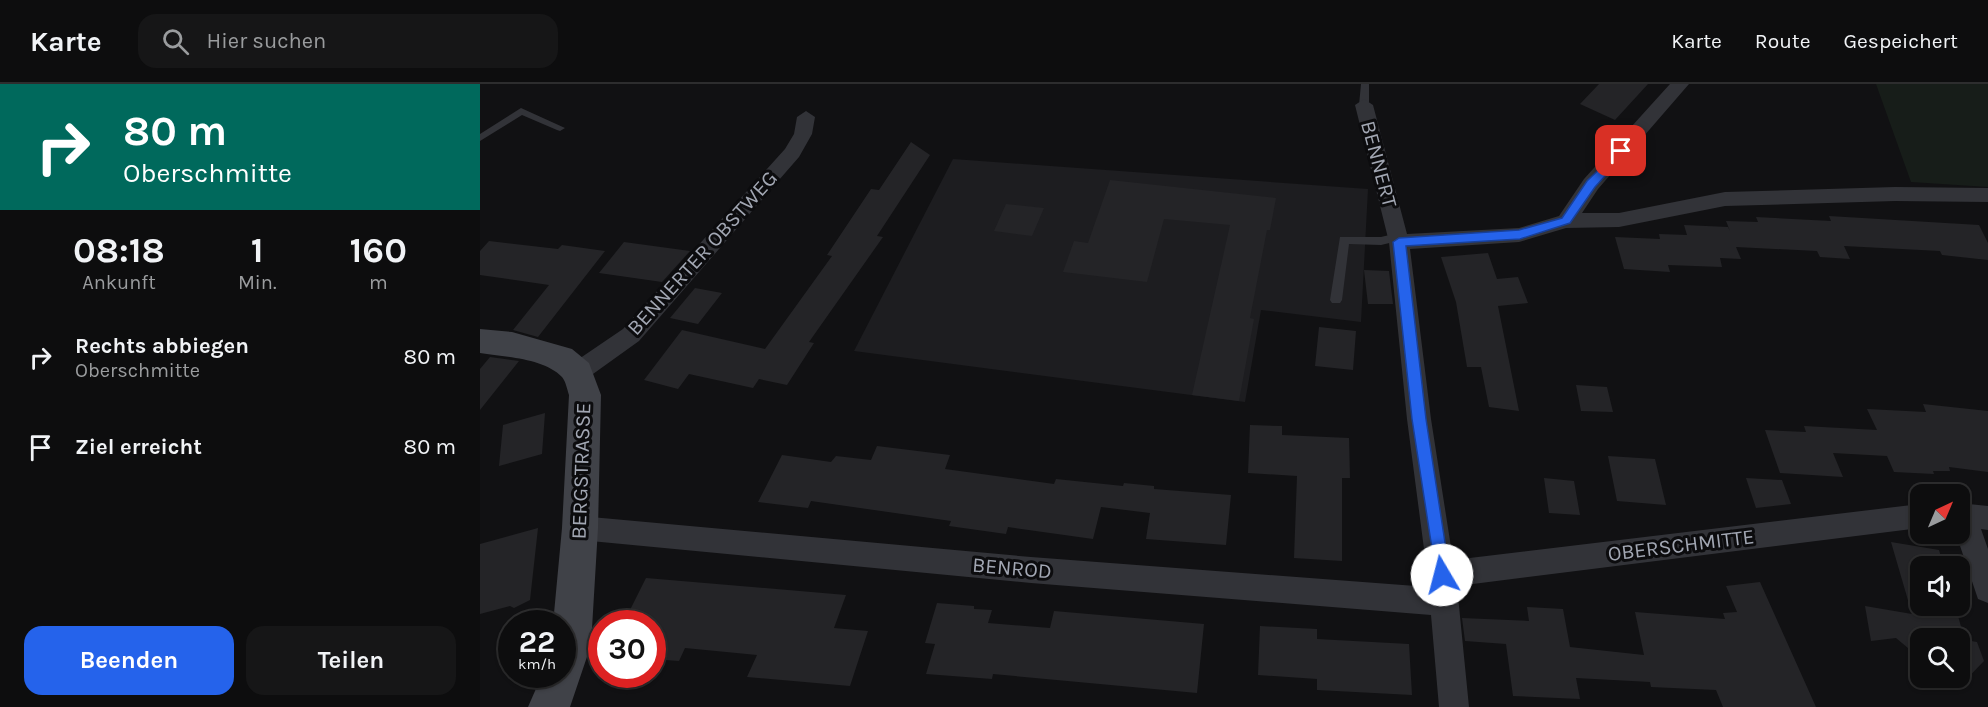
<!DOCTYPE html>
<html lang="de">
<head>
<meta charset="utf-8">
<style>
  :root { --surface:#0d0d0e; --page:#161617; --text:#f1f3f6; --muted:#9a9c9e; --line:#2d2d2e; --accent:#2563eb }
  body { margin:0; font-family:Karla,sans-serif; background:var(--page); color:var(--text); height:100vh; display:flex; flex-direction:column; font-size:22px; white-space:nowrap }
  * { box-sizing:border-box; margin:0 }
  p { font-size:20px; color:var(--muted) }
  .icon { flex:none; width:33px; height:33px; fill:none; stroke:currentColor; stroke-width:2; stroke-linecap:round; stroke-linejoin:round }
  .map { position:relative; flex:1; overflow:hidden }
  .side { display:flex; flex-direction:column; background:var(--surface); width:480px }
  .side>* { flex:none }
  .banner { background:#00695c; color:#fff; overflow:hidden }
  .needle { width:39px; rotate:44deg }
  .controls { position:absolute; left:1430px; top:400px; display:grid; gap:12px }
  .controls a { display:grid; place-items:center; width:60px; height:60px; border-radius:12px; background:var(--surface); box-shadow:0 2px 4px #0004,0 0 0 2px var(--line); font-size:30px }
  .speed { position:absolute; left:18px; top:526px; display:flex; gap:12px; font-size:30px; font-weight:700; text-align:center }
  .speed>* { display:grid; place-content:center; width:78px; height:78px; border-radius:50%; background:var(--surface); box-shadow:0 2px 4px #0004,0 0 0 2px var(--line); line-height:1 }
  .speed small { font-size:15px; font-weight:400 }
  .speed .limit { border:9px solid #d22; background:#fff; color:#111 }
  .pin { position:absolute; display:grid; place-items:center; width:51px; height:51px; color:#fff; margin:-26px; border-radius:12px; box-shadow:0 3px 9px #0006 }
  .me { position:absolute; width:66px; margin:-33px; rotate:352deg; stroke-linejoin:round; filter:drop-shadow(0 0 4px #0008) }
  .turn { display:flex; align-items:center; gap:21px; height:126px; padding:0 24px; font-size:27px }
  .turn .icon { width:78px; height:78px; stroke-width:2.5 }
  .turn b { display:block; font-size:42px; line-height:51px }
  .eta { display:flex; justify-content:space-evenly; align-items:center; height:102px; text-align:center }
  .eta b { font-size:36px; font-weight:700; line-height:42px }
  .button { display:flex; gap:12px; margin-top:auto; padding:12px 24px }
  .button a { flex:1; height:69px; border-radius:18px; background:var(--accent); color:#fff; font-size:24px; font-weight:700; line-height:69px; text-align:center }
  .button a+a { background:var(--page); color:var(--text) }
  ul { padding:0; list-style:none }
  li { display:flex; align-items:center; gap:18px; height:90px; padding:0 24px }
  li div { flex:1 }
  li b { display:block; font-size:22px }
  li em { font-style:normal }
  header { display:flex; align-items:center; gap:36px; box-sizing:border-box; height:84px; padding:0 30px; background:var(--surface); border-bottom:2px solid var(--line) }
  header strong { font-size:28px }
  nav { display:flex; gap:33px; margin-inline-start:auto; font-size:21px }
  .search { width:420px; height:54px; background:var(--page); display:flex; align-items:center; gap:15px; box-sizing:border-box; padding:0 21px; border-radius:18px; color:var(--muted); font-size:22px }
  main { display:flex; flex:1; min-height:0 }
  .map>svg:first-child { display:block }
  .built { fill:#1d1d20 }
  .green { fill:#171d19 }
  .building { fill:#242427 }
  .lines { fill:none; stroke-linecap:round; stroke-linejoin:round }
  .lane { fill:#323338; fill-rule:evenodd }
  .street { fill:#323338; fill-rule:evenodd }
  .secondary { fill:#404248; fill-rule:evenodd }
  .route { fill:#2563eb; stroke:#184099; stroke-width:1.5 }
  .labels { text-anchor:middle; dominant-baseline:central; stroke-width:6; stroke-linejoin:round; paint-order:stroke }
  .street-label { font-size:21px; fill:#a2a7b3; stroke:#0c0c0e }
</style>
</head>
<body>
<header>
<strong>Karte</strong>
<div class="search"><svg class="icon" aria-label="search" viewBox="0 0 24 24"><circle cx="10" cy="10" r="6"/><path d="M15 15l6 6"/></svg>Hier suchen</div>
<nav><a>Karte</a><a>Route</a><a>Gespeichert</a></nav>
</header>
<main>
<section class="side">
<div class="banner">
<div class="turn"><svg class="icon" aria-label="right" viewBox="0 0 24 24"><path d="M7 20v-9h11M14 6l5 5-5 5"/></svg><div><b>80 m</b>Oberschmitte</div></div>
</div>
<div class="eta">
<div><b>08:18</b><p>Ankunft</p></div>
<div><b>1</b><p>Min.</p></div>
<div><b>160</b><p>m</p></div>
</div>
<ul>
<li><svg class="icon" aria-label="right" viewBox="0 0 24 24"><path d="M7 20v-9h11M14 6l5 5-5 5"/></svg><div><b>Rechts abbiegen</b><p>Oberschmitte</p></div><em>80 m</em></li>
<li><svg class="icon" aria-label="arrive" viewBox="0 0 24 24"><path d="M6 21V4h12l-3 4 3 4H6"/></svg><div><b>Ziel erreicht</b></div><em>80 m</em></li>
</ul>
<div class="button"><a>Beenden</a><a>Teilen</a></div>
</section>
<div class="map">
<svg width="1508" height="623" viewBox="0 0 1508 623">
  <rect width="100%" height="100%" fill="#111113"/>
  <path class="built" d="M 473,75 L 888,105 L 881,238 L 781,226 L 765,318 L 374,267 Z"/>
  <path class="green" d="M 1396,0 L 1508,0 L 1508,103 L 1431,98 Z"/>
  <path class="building" d="M 1119,0 L 1168,0 L 1135,36 L 1100,20 Z
    M 431,58 L 450,71 L 397,152 L 403,153 L 329,258 L 334,259 L 307,301 L 279,295 L 273,304 L 209,290 L 198,305 L 164,296 L 202,246 L 285,265 L 352,172 L 347,171 L 391,105 L 399,106 Z
    M 630,96 L 796,114 L 790,146 L 787,146 L 770,234 L 774,235 L 759,317 L 712,311 L 750,141 L 684,135 L 667,198 L 583,188 L 594,157 L 608,159 Z
    M 526,120 L 564,124 L 552,152 L 514,147 Z
    M 1349,132 L 1499,141 L 1508,159 L 1508,176 L 1462,171 L 1460,167 L 1364,162 L 1370,175 L 1340,173 L 1337,167 L 1256,163 L 1261,175 L 1240,174 L 1242,183 L 1188,181 L 1190,188 L 1144,185 L 1135,153 L 1180,155 L 1179,150 L 1207,151 L 1204,141 L 1248,143 L 1250,147 L 1246,137 L 1278,138 L 1276,133 L 1351,137 Z
    M 9,157 L 78,165 L 82,161 L 125,167 L 58,253 L 33,246 L 69,201 L 0,191 L 0,167 Z
    M 144,158 L 210,167 L 182,198 L 119,189 Z
    M 1008,169 L 1017,195 L 1038,193 L 1048,219 L 1018,222 L 1039,327 L 1009,323 L 1001,283 L 987,283 L 976,218 L 961,173 Z
    M 884,186 L 909,187 L 913,220 L 888,220 Z
    M 215,204 L 242,209 L 218,240 L 190,234 Z
    M 839,243 L 876,247 L 873,286 L 835,282 Z
    M 10,273 L 39,277 L 0,326 L 0,285 Z
    M 1096,301 L 1127,303 L 1133,328 L 1101,327 Z
    M 1443,320 L 1508,327 L 1508,388 L 1469,383 L 1470,387 L 1453,387 L 1454,390 L 1414,388 L 1407,372 L 1353,369 L 1363,393 L 1300,389 L 1285,346 L 1326,348 L 1324,342 L 1397,346 L 1387,325 L 1446,328 Z
    M 65,329 L 62,370 L 19,382 L 23,341 Z
    M 770,341 L 802,342 L 802,351 L 869,354 L 870,394 L 862,394 L 862,477 L 814,474 L 817,392 L 768,389 Z
    M 397,362 L 470,371 L 465,385 L 574,400 L 576,395 L 643,402 L 644,399 L 674,402 L 674,405 L 751,411 L 746,461 L 666,455 L 670,429 L 621,423 L 613,455 L 528,443 L 526,450 L 469,442 L 471,437 L 331,417 L 328,424 L 278,418 L 302,371 L 351,378 L 356,372 L 391,376 Z
    M 1128,372 L 1175,375 L 1186,421 L 1137,417 Z
    M 1064,394 L 1094,397 L 1100,431 L 1069,429 Z
    M 1266,394 L 1302,396 L 1311,420 L 1276,424 Z
    M 58,444 L 50,516 L 34,524 L 30,522 L 0,530 L 0,460 Z
    M 1411,458 L 1459,466 L 1464,483 L 1440,483 L 1440,522 L 1475,522 L 1485,556 L 1497,558 L 1504,577 L 1476,606 L 1462,594 L 1479,594 L 1479,555 L 1440,555 L 1440,574 L 1416,554 L 1391,557 L 1385,522 L 1432,530 Z
    M 166,494 L 366,511 L 354,544 L 388,547 L 370,602 L 267,593 L 277,571 L 205,564 L 199,577 L 172,575 L 172,538 L 145,536 Z
    M 1280,498 L 1336,623 L 1243,623 L 1236,606 L 1171,603 L 1170,598 L 1096,594 L 1100,615 L 1033,612 L 1026,560 L 985,557 L 982,534 L 1049,537 L 1047,523 L 1083,525 L 1090,563 L 1164,571 L 1155,528 L 1245,535 L 1243,529 L 1257,528 L 1246,502 Z
    M 457,519 L 494,522 L 494,525 L 512,526 L 508,539 L 570,544 L 574,527 L 724,540 L 717,609 L 513,590 L 512,595 L 446,590 L 455,560 L 445,559 Z
    M 780,542 L 837,545 L 837,555 L 929,560 L 932,611 L 837,606 L 837,595 L 778,591 Z"/>
  <g class="lines">
    <path class="lane" d="M 881,0 L 889,0 L 889,21 L 884,24 L 879,21 Z
      M 41,24 L 85,44 L 80,47 L 77,46 L 42,31 L 0,57 L 0,50 Z
      M 918,149 L 922,150 L 923,153 L 922,156 L 901,161 L 869,160 L 862,216 L 860,219 L 852,219 L 850,216 L 860,153 L 901,153 Z"/>
    <path class="street" d="M 1190,0 L 1209,0 L 1118,105 L 1102,129 L 1139,129 L 1245,108 L 1415,103 L 1508,104 L 1508,118 L 1415,117 L 1245,122 L 1139,143 L 1086,144 L 1039,158 L 930,165 L 951,335 L 973,476 L 1440,420 L 1440,444 L 977,502 L 989,623 L 959,623 L 951,531 L 551,499 L 100,456 L 91,453 L 87,444 L 91,435 L 100,432 L 551,473 L 949,503 L 927,335 L 909,158 L 875,21 L 884,15 L 893,21 L 927,150 L 1039,144 L 1079,132 L 1104,95 Z
      M 326,27 L 335,33 L 332,50 L 319,73 L 159,257 L 106,295 L 98,298 L 90,295 L 86,288 L 90,281 L 143,245 L 305,65 L 314,50 L 317,33 Z
      M 1479,419 L 1508,422 L 1508,446 L 1501,445 L 1508,465 L 1508,519 L 1498,515 L 1476,450 L 1479,450 Z"/>
    <path class="secondary" d="M 0,245 L 32,248 L 92,265 L 109,279 L 121,311 L 118,444 L 111,561 L 90,623 L 48,623 L 62,591 L 82,591 L 82,540 L 73,540 L 82,444 L 89,311 C 87,305 86,298 82,293 C 64,274 25,273 0,269 Z"/>
  </g>
  <path class="route" d="M 1141,64 L 1145,65 L 1145,70 L 1115,103 L 1090,139 L 1040,155 L 926,162 L 946,335 L 970,491 L 968,497 L 962,499 L 957,497 L 932,335 L 913,158 L 919,154 L 1039,146 L 1082,134 L 1107,97 Z"/>
  <g class="labels">
    <g class="street-label">
      <text transform="translate(899 80) rotate(75)">BENNERT</text>
      <text transform="translate(222 169) rotate(-48)">BENNERTER OBSTWEG</text>
      <text transform="translate(101 387) rotate(-88)">BERGSTRASSE</text>
      <text transform="translate(1201 461) rotate(-7)">OBERSCHMITTE</text>
      <text transform="translate(532 484) rotate(5)">BENROD</text>
    </g>
  </g>
</svg>
<div class="controls">
<a><svg class="needle" viewBox="-14 -14 28 28"><path d="M0-13l5 13h-10z" fill="#e53935"/><path d="M0 13l5-13h-10z" fill="#9a9c9e"/></svg></a>
<a><svg class="icon" aria-label="sound" viewBox="0 0 24 24"><path d="M4 9h4l5-4v14l-5-4H4zM17 9q2 3 0 6"/></svg></a>
<a><svg class="icon" aria-label="search" viewBox="0 0 24 24"><circle cx="10" cy="10" r="6"/><path d="M15 15l6 6"/></svg></a>
</div>
<div class="speed"><div>22<small>km/h</small></div><div class="limit">30</div></div>
<div class="pin" style="left:1141px;top:67px;background:#d93025"><svg class="icon" aria-label="arrive" viewBox="0 0 24 24"><path d="M6 21V4h12l-3 4 3 4H6"/></svg></div>
<svg class="me" style="left:962px;top:491px" viewBox="-20 -20 40 40"><circle r="19" fill="#fff"/><path d="M0-13L10 11 0 6-10 11z" fill="#2563eb"/></svg>
</div>
</main>
</body>
</html>
